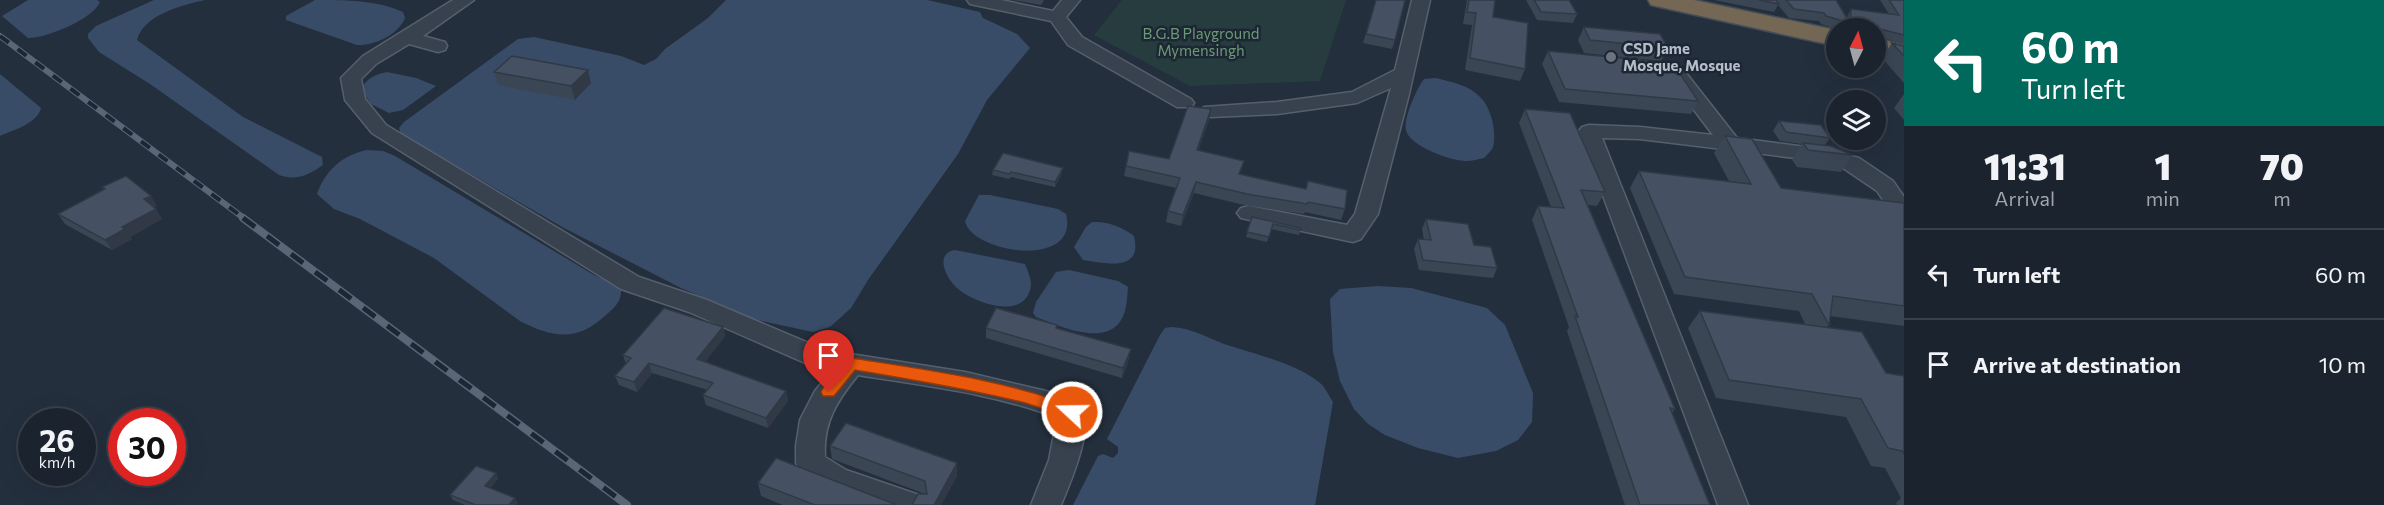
<!DOCTYPE html>
<html lang="en">
<head>
<meta charset="utf-8">
<style>
  :root { --surface:#1b232e; --page:#242b36; --text:#f1f3f6; --muted:#a0a4aa; --line:#39404a }
  body { margin:0; font-family:Commissioner,sans-serif; background:var(--page); color:var(--text); height:100vh; display:flex; flex-direction:column; font-size:22px; white-space:nowrap }
  * { box-sizing:border-box; margin:0 }
  p { font-size:20px; color:var(--muted) }
  .icon { flex:none; width:33px; height:33px; fill:none; stroke:currentColor; stroke-width:2; stroke-linecap:round; stroke-linejoin:round }
  .map { position:relative; flex:1; overflow:hidden }
  .details { display:flex; flex-direction:column; background:var(--surface); width:480px }
  .details>* { flex:none }
  .banner { background:#00695c; color:#fff; overflow:hidden }
  .needle { width:39px; rotate:6deg }
  .fabs { position:absolute; left:1826px; top:18px; display:grid; gap:12px }
  .fabs a { display:grid; place-items:center; width:60px; height:60px; border-radius:50%; background:var(--surface); box-shadow:0 6px 24px #0002,0 0 0 2px var(--line); font-size:30px }
  .speed { position:absolute; left:18px; top:408px; display:flex; gap:12px; font-size:30px; font-weight:700; text-align:center }
  .speed>* { display:grid; place-content:center; width:78px; height:78px; border-radius:50%; background:var(--surface); box-shadow:0 6px 24px #0002,0 0 0 2px var(--line); line-height:1 }
  .speed small { font-size:15px; font-weight:400 }
  .speed .limit { border:9px solid #d22; background:#fff; color:#111 }
  .pin { position:absolute; display:grid; place-items:center; width:51px; height:51px; color:#fff; margin:-62px -26px; border-radius:50% 50% 50% 0; rotate:-45deg; box-shadow:0 0 6px #0007 }
  .pin .icon { rotate:45deg }
  .me { position:absolute; width:66px; margin:-33px; rotate:291deg; stroke-linejoin:round; filter:drop-shadow(0 0 4px #0008) }
  .turn { display:flex; align-items:center; gap:21px; height:126px; padding:0 18px; font-size:27px }
  .turn .icon { width:78px; height:78px; stroke-width:2.5 }
  .turn b { display:block; font-size:42px; line-height:51px }
  .eta { display:flex; justify-content:space-evenly; align-items:center; height:102px; text-align:center }
  .eta b { font-size:36px; font-weight:800; line-height:42px }
  ul { padding:0; list-style:none }
  li { display:flex; align-items:center; gap:18px; height:90px; padding:0 18px; border-top:2px solid var(--line) }
  li div { flex:1 }
  li b { display:block; font-size:22px }
  li em { font-style:normal }
  main { display:flex; flex:1; min-height:0 }
  .map>svg:first-child { display:block }
  .green { fill:#263c3f }
  .water { fill:#394c67 }
  .lines { fill:none; stroke-linecap:round; stroke-linejoin:round }
  .minor-casing { stroke:#565f6c; stroke-width:3 }
  .highway-casing { stroke:#434c59; stroke-width:3 }
  .minor { fill:#38414e; fill-rule:evenodd }
  .highway { fill:#746855; fill-rule:evenodd }
  .rail-far1-casing { stroke:#5a6575; stroke-width:6 }
  .rail-casing { stroke:#5a6575; stroke-width:8 }
  .rail-far1 { stroke:#1d2633; stroke-width:4; stroke-dasharray:11; stroke-linecap:butt }
  .rail { stroke:#1d2633; stroke-width:5; stroke-dasharray:15; stroke-linecap:butt }
  .wall { fill:#3b4654 }
  .shaded-wall { fill:#303945 }
  .building { fill:#455162; stroke:#303945; stroke-width:1.5 }
  .route { fill:#ea580c; stroke:#983908; stroke-width:1.5 }
  .worship-dot { fill:#6b7280; stroke:#1d2633; stroke-width:2 }
  .labels { text-anchor:middle; dominant-baseline:central; stroke-width:5; stroke-linejoin:round; paint-order:stroke }
  .far-park-label { font-size:15px; fill:#6b9a76; stroke:#1d2633 }
  .far-poi-label { font-size:15px; font-weight:bold; fill:#b4bcc9; stroke:#1d2633; text-anchor:start }
</style>
</head>
<body>
<main>
<div class="map">
<svg width="1904" height="505" viewBox="0 0 1904 505">
  <rect width="100%" height="100%" fill="#242f3e"/>
  <path class="green" d="M 1122,0 L 1346,0 L 1320,81 L 1190,86 L 1094,35 Z"/>
  <path class="water" d="M 28,0 L 97,0 L 100,2 C 93,19 47,38 28,38 L 2,16 Z
    M 154,0 L 205,0 C 183,5 144,14 137,40 L 243,117 L 322,157 L 323,165 C 309,175 296,181 279,175 L 150,84 L 99,52 L 88,38 L 88,34 L 96,26 Z
    M 315,0 C 345,0 377,0 403,12 L 405,18 C 398,35 374,46 357,45 L 286,20 L 286,16 Z
    M 726,0 L 927,0 L 980,12 L 983,18 L 1017,34 L 1030,48 L 987,100 L 958,154 L 868,280 L 851,308 L 830,327 L 813,332 L 753,319 L 681,288 L 564,228 L 401,134 L 399,128 L 404,122 L 518,39 L 534,37 L 621,56 L 644,65 L 656,59 L 665,49 L 708,18 Z
    M 387,72 L 416,78 L 436,86 L 403,110 L 389,113 L 371,104 L 361,89 C 366,79 376,74 387,72 Z
    M 0,74 L 41,108 C 37,124 13,130 0,136 Z
    M 1436,78 C 1451,82 1469,85 1480,97 C 1491,107 1497,132 1493,147 C 1492,150 1487,155 1484,158 C 1478,159 1472,161 1466,161 C 1451,161 1409,146 1406,130 C 1403,119 1417,88 1424,79 Z
    M 367,150 L 383,151 L 395,156 L 594,275 L 621,288 C 622,301 615,307 606,315 C 577,342 553,338 520,321 L 434,258 L 360,219 L 334,209 L 317,194 C 325,171 342,155 367,150 Z
    M 979,195 L 990,195 L 1058,209 L 1066,214 C 1080,270 971,253 965,221 Z
    M 1092,222 C 1107,221 1123,227 1134,236 C 1143,273 1105,263 1083,260 L 1074,247 L 1086,227 Z
    M 955,250 L 1025,264 C 1030,277 1035,286 1026,298 C 1012,317 968,300 955,286 C 945,276 935,253 955,250 Z
    M 1069,270 L 1118,281 L 1128,287 C 1127,298 1127,311 1121,320 C 1105,347 1059,326 1036,317 L 1033,313 L 1036,302 L 1056,272 Z
    M 1378,286 L 1411,288 L 1487,308 L 1505,325 L 1533,393 L 1532,422 L 1518,440 L 1496,451 L 1458,458 L 1418,448 L 1385,435 L 1368,424 L 1354,409 L 1340,381 L 1333,352 L 1330,299 L 1340,289 Z
    M 1171,327 C 1191,328 1206,337 1224,344 C 1254,354 1296,363 1320,383 C 1325,387 1329,396 1333,402 L 1315,505 L 1073,505 L 1098,456 L 1103,454 L 1113,458 L 1118,453 L 1118,447 L 1107,439 L 1160,335 L 1165,328 Z"/>
  <g class="lines">
    <defs>
      <path id="minor" d="M 453,0 L 474,0 L 423,36 L 445,42 L 447,46 L 445,50 L 438,52 L 409,44 L 376,64 L 361,79 L 365,99 L 386,125 L 639,277 L 707,300 L 825,350 L 965,372 L 1046,391 L 1082,404 C 1094,428 1071,481 1061,505 L 1031,505 L 1049,460 L 1057,418 C 994,393 925,386 858,375 C 837,401 823,422 825,457 L 846,470 L 922,496 L 926,505 L 875,505 L 826,488 L 801,471 L 796,463 L 796,446 L 800,420 L 815,391 L 831,371 L 812,366 L 689,312 L 621,289 L 372,133 L 345,100 L 341,78 L 363,56 Z
        M 967,0 L 1001,0 L 1053,11 L 1062,0 L 1080,0 L 1066,17 L 1082,37 L 1191,99 L 1194,103 L 1191,107 L 1177,107 L 1068,45 L 1051,21 L 970,4 Z
        M 1412,0 L 1430,0 L 1409,94 L 1378,214 L 1361,239 L 1353,242 L 1241,218 L 1237,213 L 1241,208 L 1249,206 L 1347,225 L 1355,214 L 1391,88 L 1357,103 L 1277,114 L 1211,117 L 1204,115 L 1201,111 L 1204,107 L 1277,102 L 1352,92 L 1395,70 Z
        M 1679,71 L 1686,73 L 1737,138 L 1821,149 L 1859,158 L 1893,181 L 1904,197 L 1904,221 L 1896,219 L 1877,191 L 1843,168 L 1820,161 L 1640,139 L 1602,138 L 1748,505 L 1718,505 L 1579,131 L 1582,127 L 1589,125 L 1640,127 L 1713,135 L 1669,77 L 1672,73 Z"/>
      <path id="highway" d="M 1648,0 L 1694,0 L 1836,30 L 1836,46 L 1660,7 L 1651,5 Z
        M 1875,38 L 1904,45 L 1904,61 L 1875,54 Z"/>
    </defs>
    <use href="#minor" class="minor-casing"/>
    <use href="#highway" class="highway-casing"/>
    <use href="#minor" class="minor"/>
    <use href="#highway" class="highway"/>
    <defs>
      <path id="rail-far1" d="M 0,36 L 245,219"/>
      <path id="rail" d="M 243,218 L 627,505"/>
    </defs>
    <use href="#rail-far1" class="rail-far1-casing"/>
    <use href="#rail" class="rail-casing"/>
    <use href="#rail-far1" class="rail-far1"/>
    <use href="#rail" class="rail"/>
  </g>
  <path class="wall" d="M 1013,0 L 1044,0 L 1041,5 Z
    M 1376,0 L 1395,40 L 1392,49 L 1363,43 Z
    M 1467,0 L 1495,0 L 1493,17 L 1525,69 L 1520,81 L 1465,70 L 1472,25 L 1463,24 Z
    M 1526,0 L 1569,0 L 1577,14 L 1573,23 L 1537,20 Z
    M 1714,0 L 1836,0 L 1847,17 L 1851,9 L 1889,14 L 1880,0 L 1904,0 L 1904,44 L 1877,36 L 1877,41 L 1875,44 L 1875,28 L 1836,29 L 1821,24 L 1819,21 L 1789,18 L 1778,5 L 1774,12 Z
    M 1584,27 L 1668,48 L 1661,61 L 1584,53 L 1578,40 Z
    M 1892,43 L 1904,46 L 1904,83 L 1882,58 Z
    M 1548,51 L 1698,101 L 1691,114 L 1559,102 L 1542,64 Z
    M 494,72 L 591,83 L 575,100 L 498,85 Z
    M 1904,94 L 1904,120 L 1894,108 Z
    M 1211,109 L 1209,120 L 1198,151 L 1240,174 L 1306,189 L 1308,181 L 1345,209 L 1341,220 L 1305,212 L 1304,214 L 1244,205 L 1194,193 L 1181,226 L 1166,222 L 1168,211 L 1176,188 L 1124,176 L 1126,166 L 1169,159 Z
    M 1525,109 L 1605,192 L 1597,206 L 1588,205 L 1675,409 L 1672,413 L 1710,505 L 1625,505 L 1567,331 L 1569,327 L 1532,220 L 1538,206 L 1551,207 L 1519,123 Z
    M 1779,121 L 1830,138 L 1825,145 L 1853,155 L 1841,172 L 1797,167 L 1792,160 L 1802,144 L 1780,141 L 1773,131 Z
    M 1725,136 L 1781,188 L 1904,204 L 1904,326 L 1830,316 L 1829,325 L 1827,327 L 1886,373 L 1904,376 L 1904,505 L 1897,505 L 1896,503 L 1901,498 L 1885,468 L 1871,466 L 1846,417 L 1716,398 L 1688,328 L 1700,311 L 1805,324 L 1799,311 L 1674,294 L 1630,188 L 1639,171 L 1729,181 L 1714,153 Z
    M 993,170 L 1062,173 L 1055,187 L 1011,177 L 1009,179 L 992,175 Z
    M 102,187 L 157,206 L 154,207 L 162,219 L 130,237 L 132,239 L 112,250 L 65,224 L 58,214 L 104,189 Z
    M 1252,217 L 1301,228 L 1299,235 L 1271,229 L 1267,242 L 1246,237 Z
    M 1426,219 L 1474,245 L 1497,268 L 1493,278 L 1419,270 L 1414,249 L 1418,239 L 1424,240 L 1422,229 Z
    M 723,327 L 725,336 L 705,362 L 786,391 L 788,401 L 768,428 L 706,405 L 703,395 L 708,390 L 652,373 L 637,392 L 619,385 L 615,376 L 626,364 L 623,355 Z
    M 986,328 L 1057,328 L 1129,359 L 1122,378 L 986,338 Z
    M 830,446 L 957,476 L 941,505 L 912,505 L 925,494 L 832,459 Z
    M 496,473 L 498,479 L 490,488 L 518,503 L 516,505 L 465,505 L 453,500 L 450,495 Z
    M 758,483 L 897,505 L 783,505 L 761,496 Z"/>
  <path class="shaded-wall" d="M 588,70 L 591,83 L 575,100 L 571,86 Z
    M 1211,109 L 1209,120 L 1195,161 L 1197,150 Z
    M 1063,168 L 1062,173 L 1055,187 L 1055,182 Z
    M 1196,182 L 1194,193 L 1181,226 L 1183,215 Z
    M 151,196 L 157,206 L 150,209 L 144,199 Z
    M 156,209 L 162,219 L 130,237 L 132,239 L 112,250 L 105,240 L 122,227 Z
    M 723,327 L 725,336 L 700,369 L 697,359 Z
    M 1131,349 L 1129,359 L 1122,378 L 1123,368 Z
    M 649,363 L 652,373 L 637,392 L 634,382 Z
    M 786,391 L 788,401 L 768,428 L 766,418 Z
    M 957,463 L 957,476 L 941,505 L 934,505 Z
    M 496,473 L 498,479 L 488,491 L 485,486 Z
    M 515,498 L 518,503 L 516,505 L 509,505 Z"/>
  <path class="building" d="M 1376,0 L 1405,0 L 1395,40 L 1366,34 Z
    M 1469,0 L 1495,0 L 1493,17 L 1528,23 L 1525,69 L 1470,58 L 1476,13 L 1467,12 Z
    M 1534,0 L 1569,0 L 1577,14 L 1541,12 Z
    M 1759,0 L 1776,0 L 1779,4 Z
    M 1786,0 L 1836,0 L 1850,23 L 1826,16 L 1824,13 L 1794,9 Z
    M 1889,0 L 1904,0 L 1904,35 L 1880,29 L 1877,31 L 1877,41 L 1875,38 L 1875,28 L 1866,28 L 1865,27 L 1850,25 L 1851,9 L 1899,15 Z
    M 1584,27 L 1660,34 L 1668,48 L 1590,40 Z
    M 1892,43 L 1904,46 L 1904,56 Z
    M 1548,51 L 1673,63 L 1698,101 L 1565,89 Z
    M 512,56 L 588,70 L 571,86 L 494,72 Z
    M 1188,106 L 1211,109 L 1197,150 L 1244,161 L 1239,174 L 1306,189 L 1308,181 L 1347,190 L 1345,209 L 1308,202 L 1307,204 L 1247,194 L 1196,182 L 1183,215 L 1168,211 L 1180,178 L 1126,166 L 1129,151 L 1169,159 Z
    M 1525,109 L 1570,113 L 1605,192 L 1581,190 L 1675,409 L 1670,408 L 1710,505 L 1640,505 L 1575,316 L 1578,317 L 1538,206 L 1564,208 Z
    M 1779,121 L 1821,125 L 1830,138 L 1786,132 Z
    M 1725,136 L 1752,139 L 1781,188 L 1903,203 L 1904,204 L 1904,306 L 1833,296 L 1829,325 L 1812,294 L 1685,277 L 1639,171 L 1751,184 Z
    M 1803,143 L 1831,146 L 1853,155 L 1808,150 Z
    M 1003,153 L 1063,168 L 1055,182 L 1011,172 L 1009,174 L 993,170 Z
    M 126,176 L 151,196 L 144,199 L 156,209 L 122,227 L 125,229 L 105,240 L 58,214 L 105,189 L 102,187 Z
    M 1252,217 L 1301,228 L 1301,230 L 1273,224 L 1269,237 L 1247,232 Z
    M 1426,219 L 1468,224 L 1474,245 L 1491,247 L 1497,268 L 1423,260 L 1418,239 L 1431,240 Z
    M 664,308 L 723,327 L 697,359 L 786,391 L 766,418 L 703,395 L 713,383 L 649,363 L 634,382 L 615,376 L 631,358 L 623,355 Z
    M 996,308 L 1057,325 L 1056,328 L 1131,349 L 1123,368 L 986,328 Z
    M 1700,311 L 1862,332 L 1886,373 L 1904,376 L 1904,454 L 1902,451 L 1888,448 L 1861,399 L 1729,380 Z
    M 846,423 L 957,463 L 934,505 L 912,505 L 918,494 L 927,494 L 925,481 L 830,446 Z
    M 776,458 L 897,505 L 815,505 L 758,483 Z
    M 476,466 L 496,473 L 485,486 L 515,498 L 509,505 L 476,505 L 450,495 Z"/>
  <path class="route" d="M 852,358 C 928,370 1006,380 1078,408 L 1080,412 L 1078,417 C 1067,420 1038,406 1025,403 C 969,389 912,380 855,370 L 834,396 L 823,396 L 821,392 L 823,388 L 846,360 Z"/>
  <circle class="worship-dot" cx="1611" cy="57" r="6"/>
  <g class="labels">
    <g class="far-park-label">
      <text x="1201" y="33">B.G.B Playground<tspan x="1201" dy="17">Mymensingh</tspan></text>
    </g>
    <g class="far-poi-label">
      <text x="1623" y="48">CSD Jame<tspan x="1623" dy="17">Mosque, Mosque</tspan></text>
    </g>
  </g>
</svg>
<div class="fabs">
<a><svg class="needle" viewBox="-14 -14 28 28"><path d="M0-13l5 13h-10z" fill="#e53935"/><path d="M0 13l5-13h-10z" fill="#a0a4aa"/></svg></a>
<a><svg class="icon" aria-label="layers" viewBox="0 0 24 24"><path d="M12 4l9 5-9 5-9-5zM3 14l9 5 9-5"/></svg></a>
</div>
<div class="speed"><div>26<small>km/h</small></div><div class="limit">30</div></div>
<div class="pin" style="left:829px;top:392px;background:#d93025"><svg class="icon" aria-label="arrive" viewBox="0 0 24 24"><path d="M6 21V4h12l-3 4 3 4H6"/></svg></div>
<svg class="me" style="left:1072px;top:412px" viewBox="-20 -20 40 40"><circle r="17" fill="#ea580c" stroke="#fff" stroke-width="3"/><path d="M0-11L8 9 0 5-8 9z" fill="#fff"/></svg>
</div>
<section class="details">
<div class="banner">
<div class="turn"><svg class="icon" aria-label="left" viewBox="0 0 24 24"><path d="M17 20v-9H6M10 6l-5 5 5 5"/></svg><div><b>60 m</b>Turn left</div></div>
</div>
<div class="eta">
<div><b>11:31</b><p>Arrival</p></div>
<div><b>1</b><p>min</p></div>
<div><b>70</b><p>m</p></div>
</div>
<ul>
<li><svg class="icon" aria-label="left" viewBox="0 0 24 24"><path d="M17 20v-9H6M10 6l-5 5 5 5"/></svg><div><b>Turn left</b></div><em>60 m</em></li>
<li><svg class="icon" aria-label="arrive" viewBox="0 0 24 24"><path d="M6 21V4h12l-3 4 3 4H6"/></svg><div><b>Arrive at destination</b></div><em>10 m</em></li>
</ul>
</section>
</main>
</body>
</html>
